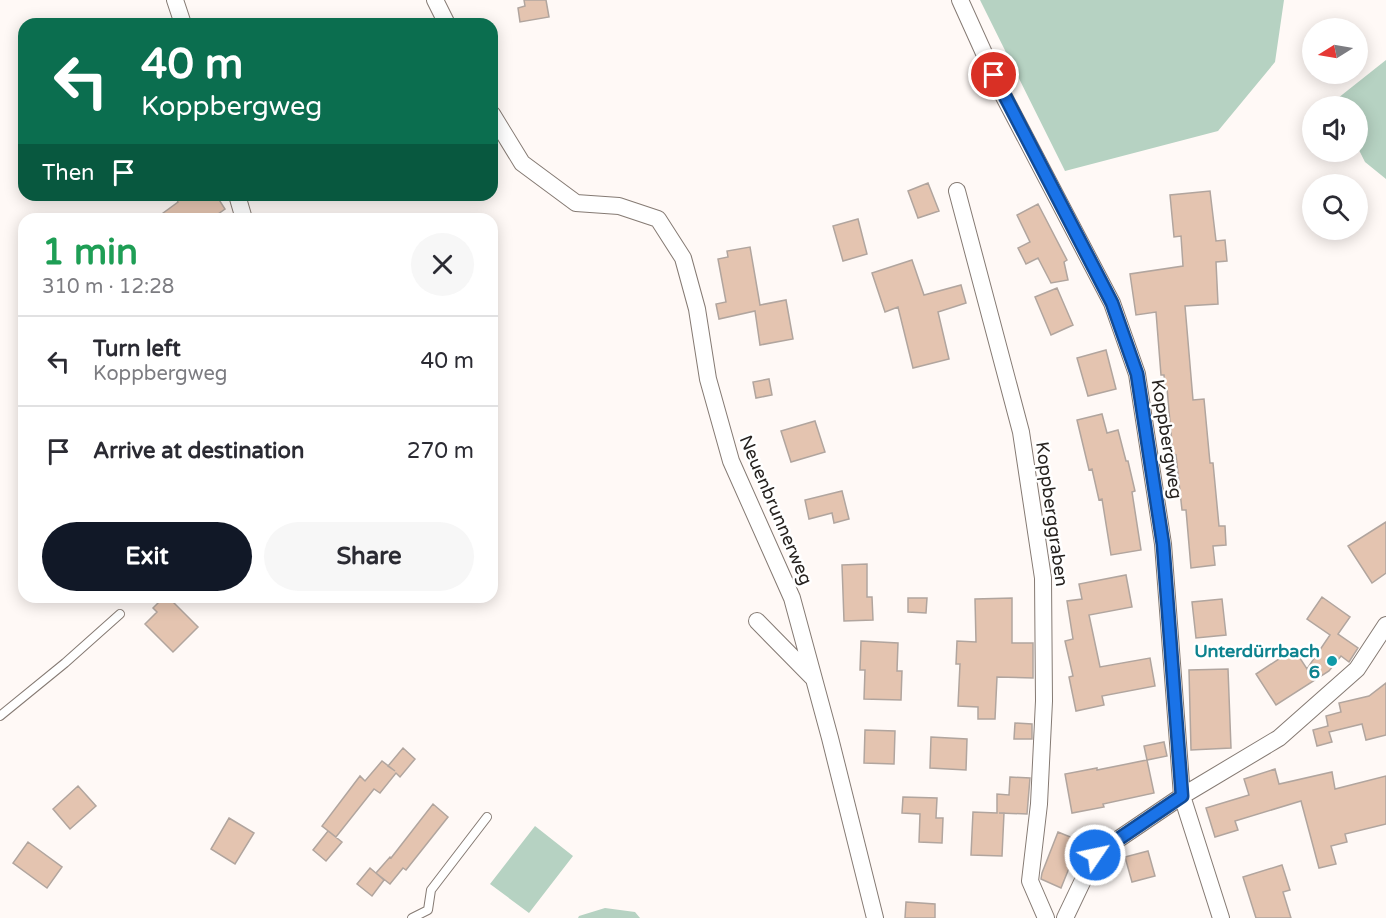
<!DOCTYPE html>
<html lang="en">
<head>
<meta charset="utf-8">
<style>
  :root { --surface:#fff; --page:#f7f7f7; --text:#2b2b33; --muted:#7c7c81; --line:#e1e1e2; --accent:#111827 }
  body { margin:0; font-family:"Varela Round",sans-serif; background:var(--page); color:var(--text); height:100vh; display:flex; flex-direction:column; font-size:22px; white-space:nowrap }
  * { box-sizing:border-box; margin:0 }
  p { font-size:20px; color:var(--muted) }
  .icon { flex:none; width:33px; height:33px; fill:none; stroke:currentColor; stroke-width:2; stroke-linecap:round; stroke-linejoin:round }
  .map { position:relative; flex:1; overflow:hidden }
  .sheet { position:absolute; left:18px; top:213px; width:480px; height:390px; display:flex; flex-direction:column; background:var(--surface); border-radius:18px; box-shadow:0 3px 15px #0003 }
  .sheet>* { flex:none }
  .top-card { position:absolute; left:18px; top:18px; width:480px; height:183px; border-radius:18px; box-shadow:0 3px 15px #0003; background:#0b6e4f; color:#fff; overflow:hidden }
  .needle { width:39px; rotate:259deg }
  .tools { position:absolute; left:1302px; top:18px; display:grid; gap:12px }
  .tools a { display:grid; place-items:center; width:66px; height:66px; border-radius:50%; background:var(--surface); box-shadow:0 3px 15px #0003; font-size:30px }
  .pin { position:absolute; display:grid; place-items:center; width:51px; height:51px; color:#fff; margin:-26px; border:3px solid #fff; border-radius:50%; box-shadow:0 2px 6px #0007 }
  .me { position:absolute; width:66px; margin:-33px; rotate:56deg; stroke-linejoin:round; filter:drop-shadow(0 0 4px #0008) }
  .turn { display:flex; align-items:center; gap:21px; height:126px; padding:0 24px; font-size:27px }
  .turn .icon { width:78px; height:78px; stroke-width:2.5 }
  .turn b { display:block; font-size:42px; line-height:51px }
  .then { display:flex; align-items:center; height:57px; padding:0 24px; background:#0003; gap:12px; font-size:22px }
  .round { display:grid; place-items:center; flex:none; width:63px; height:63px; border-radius:32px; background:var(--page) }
  .overview { display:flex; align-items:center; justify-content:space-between; height:102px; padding:0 24px }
  h1 { font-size:36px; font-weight:700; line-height:45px; color:#1e9e55 }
  .action { display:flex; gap:12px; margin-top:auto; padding:12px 24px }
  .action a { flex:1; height:69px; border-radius:36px; background:var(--accent); color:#fff; font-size:24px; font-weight:700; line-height:69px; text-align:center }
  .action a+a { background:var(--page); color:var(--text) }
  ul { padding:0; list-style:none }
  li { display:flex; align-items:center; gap:18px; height:90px; padding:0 24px; border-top:2px solid var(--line) }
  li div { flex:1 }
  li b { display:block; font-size:22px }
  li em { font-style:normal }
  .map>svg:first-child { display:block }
  .green { fill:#b6d2c2 }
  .building { fill:#e4c4b0; stroke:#b1a59e; stroke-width:1.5 }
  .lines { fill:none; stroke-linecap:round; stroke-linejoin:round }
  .lane-casing { stroke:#857a73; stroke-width:10 }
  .street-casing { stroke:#857a73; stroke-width:18 }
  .lane { stroke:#fff; stroke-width:8 }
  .street { stroke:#fff; stroke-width:16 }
  .route-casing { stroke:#114b97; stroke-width:15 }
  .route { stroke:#1a73e8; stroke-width:10 }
  .culture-dot { fill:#0f9aa8; stroke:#fff; stroke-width:2 }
  .labels { text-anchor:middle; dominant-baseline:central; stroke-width:5; stroke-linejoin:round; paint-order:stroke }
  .street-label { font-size:18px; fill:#26221f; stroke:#fff }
  .culture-label { font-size:18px; font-weight:bold; fill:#0d838f; stroke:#fff; text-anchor:end }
</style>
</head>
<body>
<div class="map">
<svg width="1386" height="918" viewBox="0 0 1386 918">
  <rect width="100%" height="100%" fill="#fff9f6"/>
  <path class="green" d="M 980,0 L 1284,0 L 1275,62 L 1218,131 L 1065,171 Z
    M 1386,60 L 1386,179 L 1365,162 L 1358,148 L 1358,106 L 1336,106 L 1333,102 Z
    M 535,826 L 573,856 L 529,913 L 490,884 Z
    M 605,908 L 635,912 L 640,918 L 578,918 L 579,916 Z"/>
  <path class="building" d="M 524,0 L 546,0 L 549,17 L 520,22 L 518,8 L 525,6 Z
    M 928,183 L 939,211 L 918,218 L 908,191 Z
    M 1210,191 L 1216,241 L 1225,240 L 1227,261 L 1216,262 L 1218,304 L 1185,306 L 1193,400 L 1204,399 L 1210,463 L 1213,463 L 1219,526 L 1225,526 L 1226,545 L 1213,546 L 1215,565 L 1191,568 L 1186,510 L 1182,510 L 1176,455 L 1173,456 L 1167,388 L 1165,389 L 1164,375 L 1161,375 L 1156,312 L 1136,315 L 1130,274 L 1183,266 L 1181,236 L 1174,237 L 1170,195 Z
    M 174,195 L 216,195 L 225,209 L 211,219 L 155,219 L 178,202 Z
    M 1038,204 L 1067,260 L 1064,262 L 1068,280 L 1051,283 L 1038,258 L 1026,264 L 1018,248 L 1030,242 L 1017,215 Z
    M 858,219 L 867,254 L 843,261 L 833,226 Z
    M 750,247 L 760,305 L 786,300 L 793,339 L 760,345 L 755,311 L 719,319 L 716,304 L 726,302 L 718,259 L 728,257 L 727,251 Z
    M 912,260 L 924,295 L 961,285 L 966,303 L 938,312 L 949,359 L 913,368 L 898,307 L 885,312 L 872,273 Z
    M 1057,288 L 1073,325 L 1051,335 L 1035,297 Z
    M 1106,350 L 1116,389 L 1088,396 L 1077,358 Z
    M 769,379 L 772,395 L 756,398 L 753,382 Z
    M 1102,414 L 1107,433 L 1118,430 L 1126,461 L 1128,461 L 1135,491 L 1132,492 L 1141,550 L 1111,555 L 1102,499 L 1099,500 L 1092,469 L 1089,470 L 1077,420 Z
    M 815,421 L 825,452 L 791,462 L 781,431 Z
    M 842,491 L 849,519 L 834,523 L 832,513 L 809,519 L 805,500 Z
    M 1386,522 L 1386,573 L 1372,583 L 1348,546 Z
    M 867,564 L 867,597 L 872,597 L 873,620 L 844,621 L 842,565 Z
    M 1126,575 L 1132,607 L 1089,615 L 1100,667 L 1150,658 L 1155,686 L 1102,696 L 1104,705 L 1076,711 L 1069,677 L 1073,676 L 1065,641 L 1073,639 L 1067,601 L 1082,599 L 1079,584 Z
    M 164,597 L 168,597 L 198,627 L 173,652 L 145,624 L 157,612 L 153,608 Z
    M 1322,597 L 1350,617 L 1338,634 L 1358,648 L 1349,662 L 1341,656 L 1329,671 L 1276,705 L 1256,674 L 1294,649 L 1307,669 L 1330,635 L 1307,619 Z
    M 908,598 L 927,598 L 926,613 L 908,612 Z
    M 1012,598 L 1012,643 L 1033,643 L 1033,678 L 997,677 L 995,719 L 978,719 L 978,707 L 958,706 L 960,664 L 956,664 L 957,641 L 976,642 L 975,599 Z
    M 1222,599 L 1226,635 L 1196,638 L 1192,602 Z
    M 861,641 L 898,643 L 897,671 L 902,671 L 901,700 L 864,699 L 865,670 L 860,670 Z
    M 1228,669 L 1231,748 L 1191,750 L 1189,670 Z
    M 1386,683 L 1386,735 L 1366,740 L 1362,724 L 1329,732 L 1332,742 L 1317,746 L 1313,730 L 1328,726 L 1326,716 L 1341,712 L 1339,703 L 1369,696 Z
    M 1015,723 L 1032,724 L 1032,739 L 1014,739 Z
    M 865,730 L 895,731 L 894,764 L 864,763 Z
    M 931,737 L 967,739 L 966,770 L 930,768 Z
    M 1164,742 L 1167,756 L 1147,760 L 1144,746 Z
    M 403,748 L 415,759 L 400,777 L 396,773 L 380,793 L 374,789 L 336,837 L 322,826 L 360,776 L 365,781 L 382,761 L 395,771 L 388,766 Z
    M 1147,760 L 1154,793 L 1103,804 L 1104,807 L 1072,813 L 1065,774 L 1097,768 L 1097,770 Z
    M 1275,769 L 1279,784 L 1332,772 L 1335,789 L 1386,776 L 1386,824 L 1345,834 L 1347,842 L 1331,846 L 1336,864 L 1319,868 L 1301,801 L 1235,821 L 1238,830 L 1215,837 L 1206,808 L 1249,795 L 1244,779 Z
    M 1010,777 L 1030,778 L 1027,814 L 999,813 L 1004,813 L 1002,856 L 971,855 L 973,812 L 997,813 L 997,794 L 1009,795 Z
    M 78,786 L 96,806 L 70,829 L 53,809 Z
    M 903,797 L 937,798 L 936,818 L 943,818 L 942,843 L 919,842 L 920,814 L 902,813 Z
    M 433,804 L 448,817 L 406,870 L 403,868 L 390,884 L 376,873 L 390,857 L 391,858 Z
    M 229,818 L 254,833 L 235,864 L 211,849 Z
    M 328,831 L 342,842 L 326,861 L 313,850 Z
    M 1058,832 L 1080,841 L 1061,888 L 1041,879 L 1042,873 Z
    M 28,842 L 62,867 L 47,888 L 13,863 Z
    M 1148,851 L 1155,876 L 1132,882 L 1125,857 Z
    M 1282,865 L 1290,890 L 1283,892 L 1291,918 L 1256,918 L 1243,877 Z
    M 370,868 L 384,880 L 372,896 L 357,884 Z
    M 906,902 L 935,904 L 935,918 L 905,918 Z"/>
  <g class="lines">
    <defs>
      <path id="lane" d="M 0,716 L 65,663 L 120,614
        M 412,918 L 428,910 L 431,890 L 487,817"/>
      <path id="street" d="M 175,0 L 183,24
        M 435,0 L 447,24
        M 960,0 L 1002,93 L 1112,303 L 1137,374 L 1163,544 L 1182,796 L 1221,918
        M 492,114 L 522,163 L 576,203 L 619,206 L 658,219 L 683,258 L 697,309 L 708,379 L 731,461 L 792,598 L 830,738 L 875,918
        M 957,191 L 1021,432 L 1043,578 L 1044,701 L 1039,804 L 1030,881 L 1046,918
        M 237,195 L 244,219
        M 757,621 L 813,678
        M 1065,918 L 1095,855 L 1182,796 L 1279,738 L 1357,669 L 1386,625"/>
    </defs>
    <use href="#lane" class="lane-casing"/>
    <use href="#street" class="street-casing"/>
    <use href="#lane" class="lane"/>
    <use href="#street" class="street"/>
  </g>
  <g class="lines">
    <defs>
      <path id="route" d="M 994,75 L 1112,303 L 1137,374 L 1163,544 L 1182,796 L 1095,855"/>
    </defs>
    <use href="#route" class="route-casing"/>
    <use href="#route" class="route"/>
  </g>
  <circle class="culture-dot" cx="1332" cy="661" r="6"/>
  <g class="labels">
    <g class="street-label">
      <text transform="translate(1167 439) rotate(81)">Koppbergweg</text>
      <text transform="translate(776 510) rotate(67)">Neuenbrunnerweg</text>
      <text transform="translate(1052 514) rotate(82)">Koppberggraben</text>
    </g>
    <g class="culture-label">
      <text x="1320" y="651">Unterdürrbach<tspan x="1320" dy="21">6</tspan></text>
    </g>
  </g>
</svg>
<div class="tools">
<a><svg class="needle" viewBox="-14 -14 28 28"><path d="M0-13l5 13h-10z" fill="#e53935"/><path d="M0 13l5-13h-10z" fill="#7c7c81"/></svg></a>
<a><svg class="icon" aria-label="sound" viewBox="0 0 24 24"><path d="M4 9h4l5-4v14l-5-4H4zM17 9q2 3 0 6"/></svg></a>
<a><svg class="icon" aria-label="search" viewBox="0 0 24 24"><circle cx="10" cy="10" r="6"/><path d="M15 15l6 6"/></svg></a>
</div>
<div class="pin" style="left:994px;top:75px;background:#d93025"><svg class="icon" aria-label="arrive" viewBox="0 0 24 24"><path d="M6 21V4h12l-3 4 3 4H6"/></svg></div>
<svg class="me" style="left:1095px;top:855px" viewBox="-20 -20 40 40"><circle r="17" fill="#1a73e8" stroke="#fff" stroke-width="3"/><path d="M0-11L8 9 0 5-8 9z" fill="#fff"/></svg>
<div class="top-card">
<div class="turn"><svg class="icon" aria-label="left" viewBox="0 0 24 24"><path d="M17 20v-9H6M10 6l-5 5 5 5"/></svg><div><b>40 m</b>Koppbergweg</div></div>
<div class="then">Then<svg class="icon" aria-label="arrive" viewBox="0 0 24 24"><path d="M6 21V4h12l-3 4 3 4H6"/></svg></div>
</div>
<section class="sheet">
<div class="overview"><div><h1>1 min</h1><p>310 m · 12:28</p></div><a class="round"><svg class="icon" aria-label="close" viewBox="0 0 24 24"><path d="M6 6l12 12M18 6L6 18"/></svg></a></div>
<ul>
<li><svg class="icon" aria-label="left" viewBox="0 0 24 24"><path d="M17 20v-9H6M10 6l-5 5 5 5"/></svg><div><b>Turn left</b><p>Koppbergweg</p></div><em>40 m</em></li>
<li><svg class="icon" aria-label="arrive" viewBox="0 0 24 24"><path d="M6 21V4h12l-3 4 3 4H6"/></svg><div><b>Arrive at destination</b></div><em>270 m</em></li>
</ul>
<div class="action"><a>Exit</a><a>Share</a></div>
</section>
</div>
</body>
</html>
